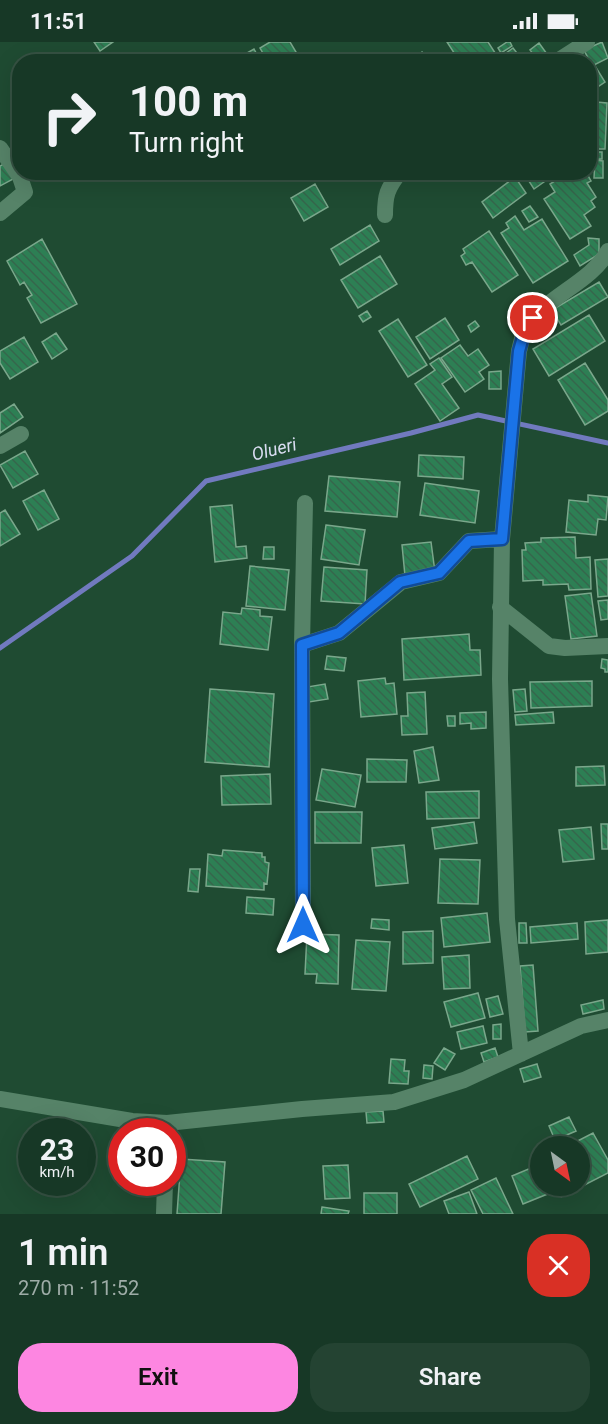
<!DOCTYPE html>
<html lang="en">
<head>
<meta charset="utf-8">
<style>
  :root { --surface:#173826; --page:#244332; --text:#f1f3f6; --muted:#9eaca7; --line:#365243; --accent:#fd86e1 }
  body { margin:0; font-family:Roboto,sans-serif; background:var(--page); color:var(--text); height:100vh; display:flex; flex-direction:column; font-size:22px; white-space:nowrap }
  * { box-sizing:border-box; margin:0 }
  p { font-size:20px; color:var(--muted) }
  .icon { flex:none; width:33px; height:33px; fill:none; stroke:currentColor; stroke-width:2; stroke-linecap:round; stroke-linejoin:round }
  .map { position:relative; height:1172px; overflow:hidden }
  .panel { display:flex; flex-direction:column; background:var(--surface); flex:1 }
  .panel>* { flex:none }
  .top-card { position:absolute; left:12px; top:12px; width:585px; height:126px; border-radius:24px; box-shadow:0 6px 24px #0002,0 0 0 2px var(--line); background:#173826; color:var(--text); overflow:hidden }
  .needle { width:39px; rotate:147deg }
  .tools { position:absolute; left:530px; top:1094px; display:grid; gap:12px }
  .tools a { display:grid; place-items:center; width:60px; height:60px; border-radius:50%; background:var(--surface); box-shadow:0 6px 24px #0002,0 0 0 2px var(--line); font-size:30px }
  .speed { position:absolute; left:18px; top:1076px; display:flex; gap:12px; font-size:30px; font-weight:700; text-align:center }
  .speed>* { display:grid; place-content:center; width:78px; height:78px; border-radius:50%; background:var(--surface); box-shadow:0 6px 24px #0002,0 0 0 2px var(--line); line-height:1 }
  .speed small { font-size:15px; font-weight:400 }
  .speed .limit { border:9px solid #d22; background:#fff; color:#111 }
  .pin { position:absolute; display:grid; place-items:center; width:51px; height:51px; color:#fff; margin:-26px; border:3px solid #fff; border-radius:50%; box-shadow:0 2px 6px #0007 }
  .me { position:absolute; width:66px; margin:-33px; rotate:0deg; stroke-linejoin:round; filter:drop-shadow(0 0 4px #0008) }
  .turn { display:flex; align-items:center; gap:21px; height:126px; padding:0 18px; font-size:27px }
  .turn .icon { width:78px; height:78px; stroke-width:2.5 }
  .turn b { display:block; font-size:42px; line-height:51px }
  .round { display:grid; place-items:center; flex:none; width:63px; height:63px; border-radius:24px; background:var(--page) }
  .head { display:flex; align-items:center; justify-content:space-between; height:102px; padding:0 18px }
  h1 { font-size:36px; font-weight:600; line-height:45px }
  .action { display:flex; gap:12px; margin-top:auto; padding:12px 18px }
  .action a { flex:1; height:69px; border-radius:24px; background:var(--accent); color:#111; font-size:24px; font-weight:600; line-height:69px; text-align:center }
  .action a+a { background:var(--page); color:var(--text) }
  .status { display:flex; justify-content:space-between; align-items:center; height:42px; padding:0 30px; background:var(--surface); direction:ltr }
  .status svg { height:16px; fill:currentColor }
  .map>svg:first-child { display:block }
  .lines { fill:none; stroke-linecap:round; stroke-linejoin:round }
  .stream { stroke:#717abf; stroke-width:5 }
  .building { fill:url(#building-back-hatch); stroke:#7aa78b; stroke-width:1.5 }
  .minor { stroke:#568368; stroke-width:16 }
  .route-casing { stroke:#114b97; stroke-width:15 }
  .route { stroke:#1a73e8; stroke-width:10 }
  .labels { text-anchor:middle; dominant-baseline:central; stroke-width:6; stroke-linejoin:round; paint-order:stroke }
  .water-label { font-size:18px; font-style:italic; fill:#d9ddf1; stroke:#1f4b32 }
</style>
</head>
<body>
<div class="status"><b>11:51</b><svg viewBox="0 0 49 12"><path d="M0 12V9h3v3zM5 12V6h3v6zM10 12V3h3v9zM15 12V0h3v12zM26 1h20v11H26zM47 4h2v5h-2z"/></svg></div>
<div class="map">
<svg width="608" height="1172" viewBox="0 0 608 1172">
  <defs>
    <pattern id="building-back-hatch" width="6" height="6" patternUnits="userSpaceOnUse" patternTransform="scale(1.5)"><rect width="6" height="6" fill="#2d7f54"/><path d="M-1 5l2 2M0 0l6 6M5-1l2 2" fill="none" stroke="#36664c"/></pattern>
  </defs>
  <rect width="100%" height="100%" fill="#1f4b32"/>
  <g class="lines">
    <path class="stream" d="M 0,606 L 132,514 L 206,439 L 411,391 L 478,373 L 608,401"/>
  </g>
  <path class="building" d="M 94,0 L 113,0 L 100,9 Z
    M 270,0 L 290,0 L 299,15 L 292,20 L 268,20 L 260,6 Z
    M 447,0 L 488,0 L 501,20 L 460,20 Z
    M 507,0 L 510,0 L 512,4 L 501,11 L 498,6 Z
    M 602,0 L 608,16 L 592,24 L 584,8 Z
    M 539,1 L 547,12 L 538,18 L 530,8 Z
    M 513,6 L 517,11 L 506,19 L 502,14 Z
    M 254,7 L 261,20 L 231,20 Z
    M 422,10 L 428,20 L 407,20 Z
    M 595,24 L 605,40 L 590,50 L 590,27 Z
    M 596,60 L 607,61 L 605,107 L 594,107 Z
    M 594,110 L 602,110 L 602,117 L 594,117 Z
    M 595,118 L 603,119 L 603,136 L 594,136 Z
    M 7,120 L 15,136 L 0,144 L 0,124 Z
    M 523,130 L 558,130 L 534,147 Z
    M 569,130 L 586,130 L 591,139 L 587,141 L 596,155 L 591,159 L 595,165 L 584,173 L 591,184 L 570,197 L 544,157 L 555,150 L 550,142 Z
    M 515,135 L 526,151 L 493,176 L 482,160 Z
    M 315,142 L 328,165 L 304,179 L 291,156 Z
    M 530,164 L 538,175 L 529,180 L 522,169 Z
    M 515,174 L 524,188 L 542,177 L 568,219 L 533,241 L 501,191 L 509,186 L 506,181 Z
    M 370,183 L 379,199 L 340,223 L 331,207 Z
    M 489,189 L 518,233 L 492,250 L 472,220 L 466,223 L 461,214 L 465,211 L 463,207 Z
    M 588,196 L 599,197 L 599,212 L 580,224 L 574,213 L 589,203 Z
    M 42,197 L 77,262 L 41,281 L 27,256 L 32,253 L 24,240 L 20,243 L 7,219 Z
    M 380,214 L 397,242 L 358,266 L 341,238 Z
    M 599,240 L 608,255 L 561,283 L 552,268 Z
    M 367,269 L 371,275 L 363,280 L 359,274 Z
    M 589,273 L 605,299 L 549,334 L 533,307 Z
    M 445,276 L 459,298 L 430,317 L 416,295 Z
    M 398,277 L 427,323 L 408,335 L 379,289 Z
    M 475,279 L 479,284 L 471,290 L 468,284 Z
    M 56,291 L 67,307 L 52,317 L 42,300 Z
    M 24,295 L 38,320 L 10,337 L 0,321 L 0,309 Z
    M 460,303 L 468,314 L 478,307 L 489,323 L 479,330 L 484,337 L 465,350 L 441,316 Z
    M 439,316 L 452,335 L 442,342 L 459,366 L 440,379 L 415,342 L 435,328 L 430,322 Z
    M 585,321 L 608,358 L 608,369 L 585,383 L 558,338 Z
    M 501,329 L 501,347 L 489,347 L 489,330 Z
    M 14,362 L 23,375 L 0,391 L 0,371 Z
    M 25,409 L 38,432 L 13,446 L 0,423 Z
    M 419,413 L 464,415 L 463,437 L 418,434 Z
    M 329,434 L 400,440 L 397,475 L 325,469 Z
    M 425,441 L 479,449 L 475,481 L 420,473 Z
    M 44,448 L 59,477 L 38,488 L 23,459 Z
    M 588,453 L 608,455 L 606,478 L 598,477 L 596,493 L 566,490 L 569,458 L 588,460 Z
    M 232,463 L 236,505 L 246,504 L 247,516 L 215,520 L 210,465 Z
    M 5,468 L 20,492 L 0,504 L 0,471 Z
    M 326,483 L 365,488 L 359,523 L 321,517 Z
    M 575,495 L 576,516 L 590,515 L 591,547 L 569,548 L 568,542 L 543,543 L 543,538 L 523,539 L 522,508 L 526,508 L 525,501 L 541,500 L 541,496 Z
    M 431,500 L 435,530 L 405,534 L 402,503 Z
    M 264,505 L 274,505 L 274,517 L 263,517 Z
    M 608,517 L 608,554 L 598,555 L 595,518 Z
    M 250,524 L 289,528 L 285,568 L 246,564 Z
    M 324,525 L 367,528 L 365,562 L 321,559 Z
    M 591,551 L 597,594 L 571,597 L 565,554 Z
    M 608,558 L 608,577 L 601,578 L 598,559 Z
    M 242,566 L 260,568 L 260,574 L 272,575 L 268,608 L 220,602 L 223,570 L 241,572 Z
    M 469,592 L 470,608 L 480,608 L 481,633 L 404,638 L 402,597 Z
    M 327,614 L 346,616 L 344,629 L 325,627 Z
    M 602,617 L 608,618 L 608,630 L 605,630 L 605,627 L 601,626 Z
    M 385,636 L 386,642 L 394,641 L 397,672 L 361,675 L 358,639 Z
    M 592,639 L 592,664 L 531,666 L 530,640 Z
    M 325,642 L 328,657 L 309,660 L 307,645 Z
    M 210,647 L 274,652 L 269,725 L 205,720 Z
    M 525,647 L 527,669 L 515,670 L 513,648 Z
    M 425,650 L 427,692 L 402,693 L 401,674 L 408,674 L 407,651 Z
    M 486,670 L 486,686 L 471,687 L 471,681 L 460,682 L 460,671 Z
    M 553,670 L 554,681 L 516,683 L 515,673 Z
    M 447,674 L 455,674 L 455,684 L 448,684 Z
    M 433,705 L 439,738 L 419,741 L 414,709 Z
    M 367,717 L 407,718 L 406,740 L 367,740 Z
    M 604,724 L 605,743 L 576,744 L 576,725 Z
    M 322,727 L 361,733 L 355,765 L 316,758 Z
    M 270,732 L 271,762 L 222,763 L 221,734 Z
    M 479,749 L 479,776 L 427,777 L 426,750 Z
    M 315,770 L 362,770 L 361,801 L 315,801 Z
    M 474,780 L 477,801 L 435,807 L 432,786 Z
    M 601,782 L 608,782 L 608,807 L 602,807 Z
    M 591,785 L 594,817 L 563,820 L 559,788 Z
    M 404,803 L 408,841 L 376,844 L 372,806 Z
    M 223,808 L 262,811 L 262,815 L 265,815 L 265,820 L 269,821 L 267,842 L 264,841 L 264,848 L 206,844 L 208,812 L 222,814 Z
    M 440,817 L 480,818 L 478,862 L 438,861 Z
    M 190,827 L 200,827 L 198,850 L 188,849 Z
    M 247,855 L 274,857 L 273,873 L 246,871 Z
    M 487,871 L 490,900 L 444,905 L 441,876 Z
    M 372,877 L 389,878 L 389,888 L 371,886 Z
    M 608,878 L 608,910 L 586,912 L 585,880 Z
    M 519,881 L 526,881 L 527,901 L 519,901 Z
    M 577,881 L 578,897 L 531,901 L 530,885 Z
    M 433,889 L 433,921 L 403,922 L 403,890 Z
    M 307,892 L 339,893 L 338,942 L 316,941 L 317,932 L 305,932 Z
    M 356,898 L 390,900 L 386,949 L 352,947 Z
    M 469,913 L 470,946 L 444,947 L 442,915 Z
    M 533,923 L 538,989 L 525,990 L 520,924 Z
    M 478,951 L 485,976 L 451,985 L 444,960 Z
    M 498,954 L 503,972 L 490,975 L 486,957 Z
    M 603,958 L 604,967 L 583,972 L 581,963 Z
    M 501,982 L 501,997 L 493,997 L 493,983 Z
    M 483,984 L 487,1001 L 461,1007 L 457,990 Z
    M 444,1006 L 455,1012 L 445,1028 L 434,1021 Z
    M 495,1006 L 498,1015 L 484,1020 L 481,1011 Z
    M 391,1017 L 405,1018 L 404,1029 L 409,1029 L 408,1042 L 389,1041 Z
    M 537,1022 L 541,1035 L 524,1040 L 520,1027 Z
    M 424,1023 L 433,1024 L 432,1037 L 423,1036 Z
    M 383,1069 L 384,1080 L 367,1081 L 366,1070 Z
    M 569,1075 L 576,1089 L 555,1098 L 549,1084 Z
    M 593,1091 L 608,1118 L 608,1131 L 561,1155 L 555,1143 L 579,1143 L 579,1104 L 568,1104 Z
    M 467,1114 L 478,1137 L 420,1165 L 409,1142 Z
    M 181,1117 L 225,1120 L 221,1172 L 177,1172 Z
    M 348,1123 L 350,1156 L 325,1157 L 323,1124 Z
    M 538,1123 L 540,1143 L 546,1143 L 550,1151 L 523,1162 L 512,1134 Z
    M 496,1136 L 513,1172 L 483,1172 L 471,1148 Z
    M 469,1150 L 477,1172 L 449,1172 L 444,1159 Z
    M 364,1151 L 397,1151 L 397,1172 L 364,1172 Z
    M 322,1165 L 349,1169 L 348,1172 L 321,1172 Z"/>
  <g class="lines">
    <path class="minor" d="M 556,20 L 587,0
      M 0,106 L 20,135 L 25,150 L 0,171
      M 385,173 C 385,153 387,147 400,130
      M 0,404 L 21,392
      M 500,565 L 549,604 L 565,606 L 608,604
      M 302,603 L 339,591 L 401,540 L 439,531 L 469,499 L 502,497
      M 303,883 L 302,603 L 305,461
      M 521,1012 L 507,877 L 500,637 L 502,497 L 519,309 C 521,302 522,293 526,287 C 542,256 591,241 608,209
      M 0,1057 L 132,1079 L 167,1081 L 302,1067 L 394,1060 L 464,1038 L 581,984 L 608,978
      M 164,1172 L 165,1140"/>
  </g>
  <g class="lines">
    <defs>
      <path id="route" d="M 303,883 L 302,603 L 339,591 L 400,540 L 439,531 L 469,499 L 502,497 L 519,309 L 525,288 L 533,276"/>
    </defs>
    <use href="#route" class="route-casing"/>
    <use href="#route" class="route"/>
  </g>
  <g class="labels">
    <g class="water-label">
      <text transform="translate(274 407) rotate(-14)">Olueri</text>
    </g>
  </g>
</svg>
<div class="tools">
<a><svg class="needle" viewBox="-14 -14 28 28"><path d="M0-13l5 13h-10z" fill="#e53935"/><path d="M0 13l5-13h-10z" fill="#9eaca7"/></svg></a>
</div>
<div class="speed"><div>23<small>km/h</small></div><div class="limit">30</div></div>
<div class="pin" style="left:533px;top:276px;background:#d93025"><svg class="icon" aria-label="arrive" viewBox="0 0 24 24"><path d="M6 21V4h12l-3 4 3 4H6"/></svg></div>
<svg class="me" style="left:303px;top:883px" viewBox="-20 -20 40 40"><path d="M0-17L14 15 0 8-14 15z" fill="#1a73e8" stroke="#fff" stroke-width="4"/></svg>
<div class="top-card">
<div class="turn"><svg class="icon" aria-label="right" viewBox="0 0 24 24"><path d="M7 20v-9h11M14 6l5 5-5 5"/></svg><div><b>100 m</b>Turn right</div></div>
</div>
</div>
<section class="panel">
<div class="head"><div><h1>1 min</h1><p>270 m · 11:52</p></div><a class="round" style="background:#d93025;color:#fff"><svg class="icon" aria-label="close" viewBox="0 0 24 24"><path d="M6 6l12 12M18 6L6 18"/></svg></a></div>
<div class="action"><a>Exit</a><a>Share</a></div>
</section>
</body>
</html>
